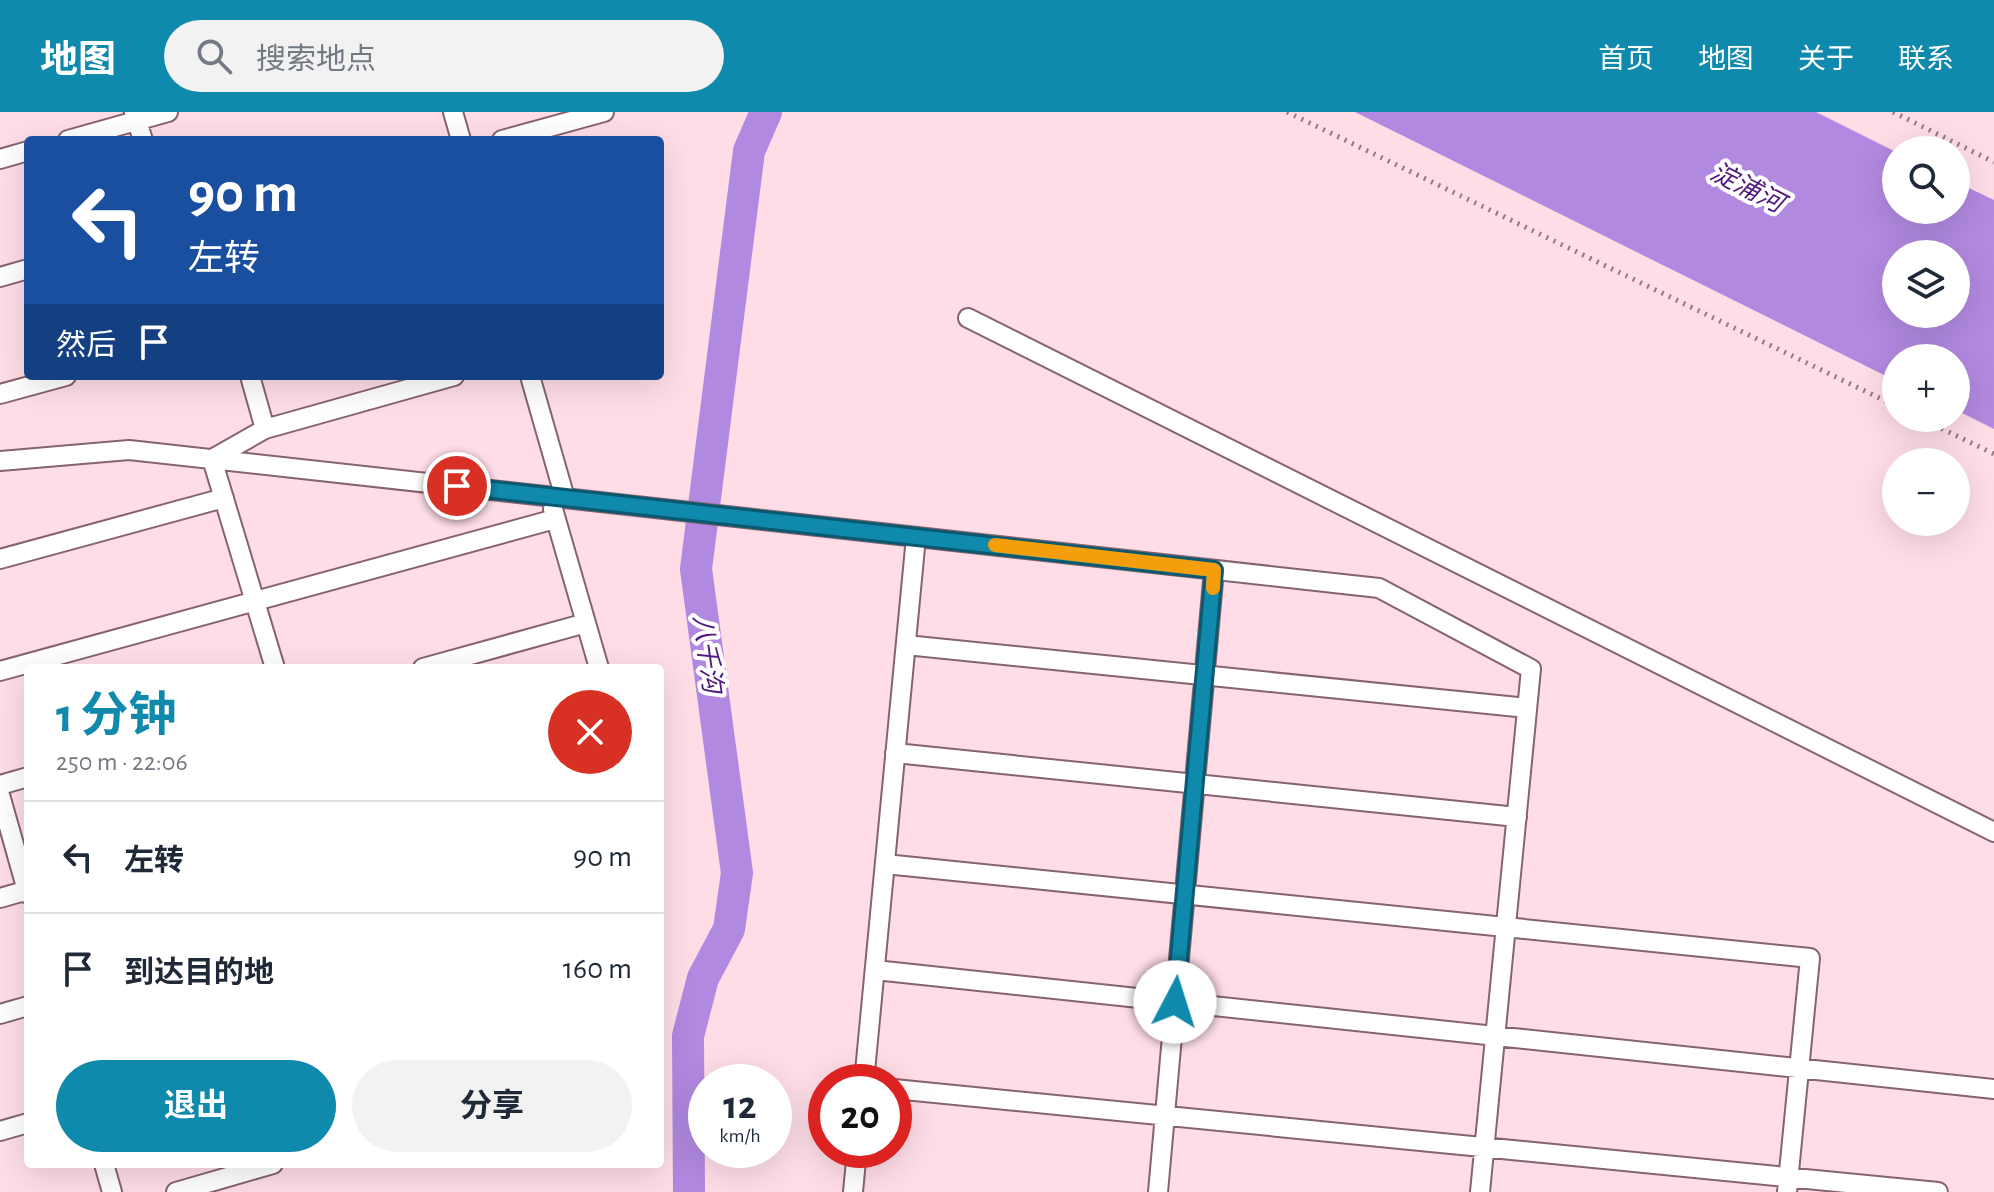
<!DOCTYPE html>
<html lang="zh">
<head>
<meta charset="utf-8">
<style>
  :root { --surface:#fff; --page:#f2f2f3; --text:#1f2937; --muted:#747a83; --line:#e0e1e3; --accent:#0f89ac }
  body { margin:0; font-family:"Alegreya Sans","Noto Sans SC",sans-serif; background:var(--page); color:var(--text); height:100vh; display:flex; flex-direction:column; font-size:30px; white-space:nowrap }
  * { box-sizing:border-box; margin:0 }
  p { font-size:26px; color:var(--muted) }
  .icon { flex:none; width:44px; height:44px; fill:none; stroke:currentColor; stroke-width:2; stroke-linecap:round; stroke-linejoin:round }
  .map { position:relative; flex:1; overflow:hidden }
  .sheet { position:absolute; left:24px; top:552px; width:640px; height:504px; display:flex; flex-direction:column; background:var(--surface); border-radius:8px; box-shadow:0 8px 32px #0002 }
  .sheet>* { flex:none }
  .guide { position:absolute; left:24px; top:24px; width:640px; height:244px; border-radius:8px; box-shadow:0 8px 32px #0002; background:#1a4fa0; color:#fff; overflow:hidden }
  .buttons { position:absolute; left:1882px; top:24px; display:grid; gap:16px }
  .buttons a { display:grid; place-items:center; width:88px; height:88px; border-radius:50%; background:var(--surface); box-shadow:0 8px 32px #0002; font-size:40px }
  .speed { position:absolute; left:688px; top:952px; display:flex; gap:16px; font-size:40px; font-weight:700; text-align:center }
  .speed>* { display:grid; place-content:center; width:104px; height:104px; border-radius:50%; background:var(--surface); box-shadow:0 8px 32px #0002; line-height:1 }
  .speed small { font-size:20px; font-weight:400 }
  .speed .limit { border:12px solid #d22; background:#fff; color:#111 }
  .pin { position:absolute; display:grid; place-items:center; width:68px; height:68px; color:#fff; margin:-34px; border:4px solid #fff; border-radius:50%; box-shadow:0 2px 8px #0007 }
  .me { position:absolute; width:88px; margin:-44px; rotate:5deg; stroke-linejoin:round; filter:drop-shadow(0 0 6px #0008) }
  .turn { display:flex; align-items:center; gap:28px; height:168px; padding:0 32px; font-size:36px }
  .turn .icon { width:104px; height:104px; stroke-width:2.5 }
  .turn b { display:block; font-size:56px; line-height:68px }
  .then { display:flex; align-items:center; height:76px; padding:0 32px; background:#0003; gap:16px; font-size:30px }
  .round { display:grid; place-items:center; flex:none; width:84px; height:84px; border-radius:42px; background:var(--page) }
  .head { display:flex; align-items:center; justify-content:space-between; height:136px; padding:0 32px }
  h1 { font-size:48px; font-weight:700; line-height:60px; color:var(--accent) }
  .primary-button { display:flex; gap:16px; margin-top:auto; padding:16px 32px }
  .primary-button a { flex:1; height:92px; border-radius:48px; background:var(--accent); color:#fff; font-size:32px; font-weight:700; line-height:92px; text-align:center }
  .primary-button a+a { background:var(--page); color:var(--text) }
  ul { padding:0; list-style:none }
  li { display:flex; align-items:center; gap:24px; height:112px; padding:0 32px; border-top:2px solid var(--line) }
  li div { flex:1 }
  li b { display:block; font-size:30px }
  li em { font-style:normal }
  header { display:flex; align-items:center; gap:48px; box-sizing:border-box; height:112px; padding:0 40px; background:var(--accent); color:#fff }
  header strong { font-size:38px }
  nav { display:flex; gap:44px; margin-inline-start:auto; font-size:28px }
  .search { width:560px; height:72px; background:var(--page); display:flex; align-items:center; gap:20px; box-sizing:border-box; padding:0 28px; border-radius:44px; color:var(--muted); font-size:30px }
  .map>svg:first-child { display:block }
  .water { fill:#b189e0; fill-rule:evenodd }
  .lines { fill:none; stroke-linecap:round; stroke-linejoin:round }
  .canal { stroke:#b189e0; stroke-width:32 }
  .lane-casing { stroke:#86636e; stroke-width:22 }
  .path { stroke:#907980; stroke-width:5; stroke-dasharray:2 6; stroke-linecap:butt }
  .lane { stroke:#fff; stroke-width:18 }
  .route-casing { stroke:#0a5970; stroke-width:20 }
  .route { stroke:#0f89ac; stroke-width:14 }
  .slow { stroke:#f59e0b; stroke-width:14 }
  .labels { text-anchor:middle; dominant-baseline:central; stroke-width:8; stroke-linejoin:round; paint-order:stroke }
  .water-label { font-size:26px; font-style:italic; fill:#51187f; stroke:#fff }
</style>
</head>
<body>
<header>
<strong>地图</strong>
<div class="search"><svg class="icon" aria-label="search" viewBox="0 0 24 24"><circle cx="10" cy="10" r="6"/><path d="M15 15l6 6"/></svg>搜索地点</div>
<nav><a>首页</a><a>地图</a><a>关于</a><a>联系</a></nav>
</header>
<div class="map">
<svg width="1994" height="1080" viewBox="0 0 1994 1080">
  <rect width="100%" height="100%" fill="#fedde7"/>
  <path class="water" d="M 1355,0 L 1816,0 L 1896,40 L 1896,98 L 1956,98 L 1956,70 L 1994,88 L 1994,317 L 1956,298 L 1956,246 L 1896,246 L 1896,269 ZM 1896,142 L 1956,142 L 1956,202 L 1896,202 Z"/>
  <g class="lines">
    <path class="canal" d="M 689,1080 L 688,924 L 703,866 L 729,817 L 737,761 L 696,457 L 749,39 L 766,0"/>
    <defs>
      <path id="lane" d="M 134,0 L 143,28
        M 453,0 L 461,28
        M 68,28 L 168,0
        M 502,28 L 604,0
        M 0,47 L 28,39
        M 0,165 L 28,157
        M 968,206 L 1994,720
        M 250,264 L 265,317
        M 530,264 L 565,386
        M 0,282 L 66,264
        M 0,349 L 129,338 L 1379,476 L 1531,557 L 1480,1080
        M 553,397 L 599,556
        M 0,447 L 224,386
        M 906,533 L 1527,596
        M 275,556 L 212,347 L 265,317 L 454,264
        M 423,556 L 586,511
        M 0,559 L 555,407
        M 895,641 L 1517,705
        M 0,673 L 28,665
        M 0,683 L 28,782
        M 885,752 L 1810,846 L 1787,1080
        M 0,786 L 28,778
        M 875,858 L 1994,977
        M 0,902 L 28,894
        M 864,970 L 916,425
        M 894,977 L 1938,1080
        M 0,1019 L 28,1011
        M 104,1052 L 112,1080
        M 176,1080 L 273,1052
        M 853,1080 L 857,1038
        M 1158,1080 L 1214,458"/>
    </defs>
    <use href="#lane" class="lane-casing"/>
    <path class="path" d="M 1287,0 L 1896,294
      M 1893,0 L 1994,50
      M 1920,306 L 1994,342"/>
    <use href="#lane" class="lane"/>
  </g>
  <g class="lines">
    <defs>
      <path id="route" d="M 457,374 L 1214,458 L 1175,890"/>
    </defs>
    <use href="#route" class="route-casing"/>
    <use href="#route" class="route"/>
    <path class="slow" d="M 995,433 L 1214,458 L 1213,476"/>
  </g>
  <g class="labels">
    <g class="water-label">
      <text transform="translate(1747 76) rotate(27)">淀浦河</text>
      <text transform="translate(707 542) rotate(82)">八千沟</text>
    </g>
  </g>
</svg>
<div class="buttons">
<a><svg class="icon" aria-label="search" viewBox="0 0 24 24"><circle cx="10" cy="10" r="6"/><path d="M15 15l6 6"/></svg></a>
<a><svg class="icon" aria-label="layers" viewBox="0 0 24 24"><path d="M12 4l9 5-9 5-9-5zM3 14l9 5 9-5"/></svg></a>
<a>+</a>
<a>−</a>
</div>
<div class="speed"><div>12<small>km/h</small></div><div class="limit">20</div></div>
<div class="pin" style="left:457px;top:374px;background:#d93025"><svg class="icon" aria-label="arrive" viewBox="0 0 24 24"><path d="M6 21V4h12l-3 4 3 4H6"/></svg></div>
<svg class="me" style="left:1175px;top:890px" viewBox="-20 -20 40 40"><circle r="19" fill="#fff"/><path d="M0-13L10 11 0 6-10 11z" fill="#0f89ac"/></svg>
<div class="guide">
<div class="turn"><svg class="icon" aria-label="left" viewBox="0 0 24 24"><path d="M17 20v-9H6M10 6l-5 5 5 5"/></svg><div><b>90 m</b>左转</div></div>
<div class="then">然后<svg class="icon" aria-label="arrive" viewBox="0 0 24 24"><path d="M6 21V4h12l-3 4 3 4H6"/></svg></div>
</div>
<section class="sheet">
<div class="head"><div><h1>1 分钟</h1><p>250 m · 22:06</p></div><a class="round" style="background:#d93025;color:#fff"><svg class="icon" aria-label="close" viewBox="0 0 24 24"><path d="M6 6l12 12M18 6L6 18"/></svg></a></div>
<ul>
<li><svg class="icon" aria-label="left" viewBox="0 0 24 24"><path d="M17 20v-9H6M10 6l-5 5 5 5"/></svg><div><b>左转</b></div><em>90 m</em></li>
<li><svg class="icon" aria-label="arrive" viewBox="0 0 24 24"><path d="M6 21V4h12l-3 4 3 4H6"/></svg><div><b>到达目的地</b></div><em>160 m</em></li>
</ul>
<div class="primary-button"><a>退出</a><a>分享</a></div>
</section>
</div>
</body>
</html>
